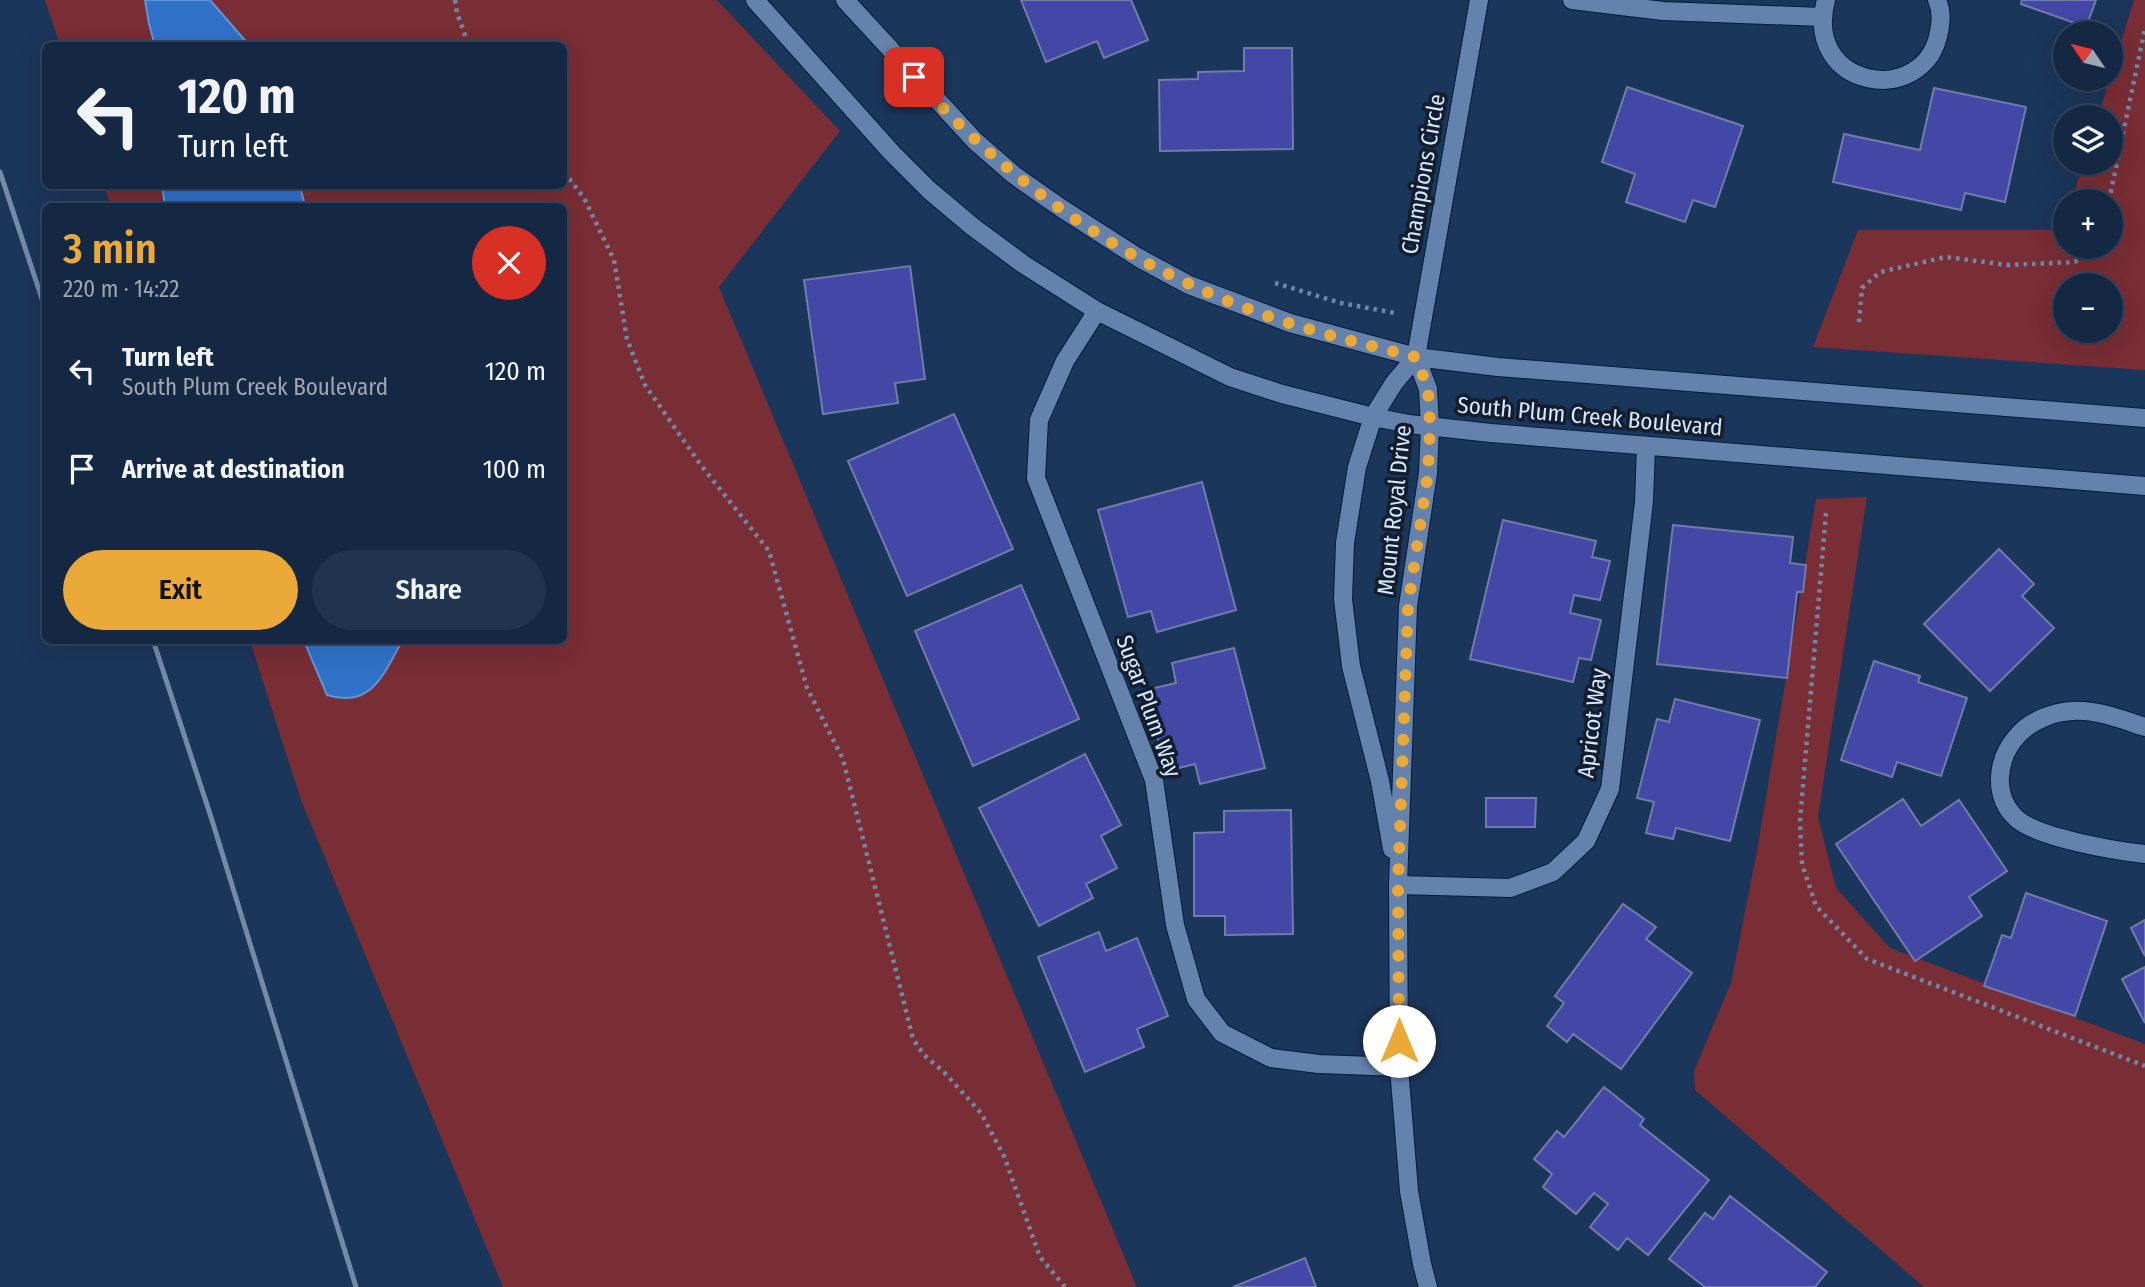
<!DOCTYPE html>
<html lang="en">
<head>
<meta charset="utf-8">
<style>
  :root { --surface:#142844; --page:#21344f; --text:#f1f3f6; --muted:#9da6b2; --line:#33445d; --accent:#eba939 }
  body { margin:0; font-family:"Fira Sans Condensed",sans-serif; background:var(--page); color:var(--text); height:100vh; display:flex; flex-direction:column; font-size:26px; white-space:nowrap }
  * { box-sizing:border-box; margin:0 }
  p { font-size:23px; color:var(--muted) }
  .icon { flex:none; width:38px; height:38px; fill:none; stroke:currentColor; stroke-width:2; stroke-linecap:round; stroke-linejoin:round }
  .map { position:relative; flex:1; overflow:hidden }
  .sheet { position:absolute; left:42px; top:203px; width:525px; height:441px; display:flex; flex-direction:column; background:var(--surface); border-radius:10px; box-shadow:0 7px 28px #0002,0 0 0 2px var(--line) }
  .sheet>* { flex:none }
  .guide { position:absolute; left:42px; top:42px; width:525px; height:147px; border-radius:10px; box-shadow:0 7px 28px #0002,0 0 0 2px var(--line); background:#142844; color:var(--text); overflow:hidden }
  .needle { width:46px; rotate:305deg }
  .tools { position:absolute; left:2053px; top:21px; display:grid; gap:14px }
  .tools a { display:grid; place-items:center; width:70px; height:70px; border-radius:50%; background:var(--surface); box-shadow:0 7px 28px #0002,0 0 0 2px var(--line); font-size:35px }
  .pin { position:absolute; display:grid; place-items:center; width:60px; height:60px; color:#fff; margin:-30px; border-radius:14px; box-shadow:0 4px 10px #0006 }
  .me { position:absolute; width:77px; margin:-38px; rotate:0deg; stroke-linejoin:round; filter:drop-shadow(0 0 5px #0008) }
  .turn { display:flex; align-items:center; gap:24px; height:147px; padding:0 21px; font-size:32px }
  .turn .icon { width:91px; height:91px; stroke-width:2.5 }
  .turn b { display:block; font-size:49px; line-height:60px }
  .round { display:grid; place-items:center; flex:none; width:74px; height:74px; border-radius:37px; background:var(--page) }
  .summary { display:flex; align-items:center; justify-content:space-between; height:119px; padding:0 21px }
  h1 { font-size:42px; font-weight:600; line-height:52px; color:var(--accent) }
  .action { display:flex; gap:14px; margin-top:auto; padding:14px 21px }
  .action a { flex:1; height:80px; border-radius:42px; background:var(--accent); color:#111; font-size:28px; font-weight:600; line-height:80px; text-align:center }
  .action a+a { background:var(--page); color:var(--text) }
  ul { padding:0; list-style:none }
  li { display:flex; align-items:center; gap:21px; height:98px; padding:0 21px }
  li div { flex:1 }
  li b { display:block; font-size:26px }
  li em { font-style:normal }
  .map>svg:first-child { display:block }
  .green { fill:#792d35; fill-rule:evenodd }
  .water { fill:#3072c8; stroke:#6295d8; stroke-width:2 }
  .building { fill:#4347a6; stroke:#737bab; stroke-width:2 }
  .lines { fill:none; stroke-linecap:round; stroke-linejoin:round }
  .minor-casing { stroke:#031c3f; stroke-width:20 }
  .path { stroke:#7288a7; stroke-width:4.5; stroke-dasharray:3.5 5; stroke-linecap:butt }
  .minor { stroke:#6482ac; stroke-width:18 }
  .rail { stroke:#748aa9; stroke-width:5 }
  .route { stroke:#eba939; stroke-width:12; stroke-dasharray:0 21.6 }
  .labels { text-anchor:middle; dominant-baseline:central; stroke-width:7; stroke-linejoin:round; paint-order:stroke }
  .street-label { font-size:23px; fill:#d7e7ff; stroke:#121e2e }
</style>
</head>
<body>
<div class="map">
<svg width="2145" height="1287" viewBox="0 0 2145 1287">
  <rect width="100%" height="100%" fill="#1b365b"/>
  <path class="green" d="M 45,0 L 717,0 L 840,131 L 719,287 L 1137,1287 L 503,1287 L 301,800 L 250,641 L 564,640 L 564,206 L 111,206 L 104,186 L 564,186 L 564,46 L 60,45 Z
    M 2134,0 L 2145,0 L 2145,370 L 1813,347 L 1858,230 L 2062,230 L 2065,222 L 2065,247 L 2110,247 L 2110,201 L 2071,201 L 2084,163 L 2110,163 L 2110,117 L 2098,117 ZM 2110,285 L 2110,331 L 2065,331 L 2065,285 Z
    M 1867,497 L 1818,817 L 1836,888 L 1890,948 L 2145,1044 L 2145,1287 L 1924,1287 L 1695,1090 L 1694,1071 L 1731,983 L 1757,851 L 1816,499 Z"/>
  <path class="water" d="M 145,0 L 210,0 L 249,45 L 155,45 L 149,24 Z
    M 162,186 L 300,186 L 305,206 L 165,206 Z
    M 304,641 L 304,640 L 402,641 C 384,674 371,709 327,695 Z"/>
  <path class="building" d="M 1021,0 L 1131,0 L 1148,40 L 1104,58 L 1097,41 L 1046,62 Z
    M 2022,0 L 2096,0 L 2086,27 L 2021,4 Z
    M 1244,48 L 1292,48 L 1293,149 L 1160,151 L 1159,80 L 1198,79 L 1198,72 L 1244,71 Z
    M 1627,87 L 1743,126 L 1715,207 L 1693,200 L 1685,222 L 1626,202 L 1635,174 L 1602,162 Z
    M 1934,88 L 2026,107 L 2005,202 L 1965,193 L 1961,210 L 1833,182 L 1844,134 L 1920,150 Z
    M 910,266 L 925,379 L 895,383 L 898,403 L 823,414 L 804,280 Z
    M 954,414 L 1013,549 L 907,596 L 848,461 Z
    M 1202,482 L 1236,610 L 1157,632 L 1151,611 L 1128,617 L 1098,510 Z
    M 1503,520 L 1596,541 L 1592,557 L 1610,561 L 1600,600 L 1574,595 L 1570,613 L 1601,620 L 1591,660 L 1579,658 L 1573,682 L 1470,659 Z
    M 1673,525 L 1793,537 L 1790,563 L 1806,565 L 1803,592 L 1797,592 L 1787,678 L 1657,664 Z
    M 1999,549 L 2034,584 L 2022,596 L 2054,628 L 1990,691 L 1924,624 Z
    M 1021,585 L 1079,719 L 973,766 L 915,631 Z
    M 1234,648 L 1265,768 L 1200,784 L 1195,764 L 1166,771 L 1146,690 L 1176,683 L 1172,663 Z
    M 1874,661 L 1920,676 L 1918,682 L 1967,698 L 1941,776 L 1897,762 L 1892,777 L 1841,760 Z
    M 1675,699 L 1760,720 L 1730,841 L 1676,828 L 1673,839 L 1646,833 L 1654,802 L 1637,798 L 1657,719 L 1669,722 Z
    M 1085,754 L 1121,825 L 1101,836 L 1117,868 L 1086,884 L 1093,898 L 1039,926 L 979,808 Z
    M 1486,798 L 1536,798 L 1535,827 L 1486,827 Z
    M 1903,799 L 1921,826 L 1959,800 L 2007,871 L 1969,897 L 1982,916 L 1915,961 L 1836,844 Z
    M 1291,810 L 1293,934 L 1225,935 L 1225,916 L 1194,916 L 1194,833 L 1224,832 L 1224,811 Z
    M 2026,893 L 2107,921 L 2075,1016 L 1984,986 L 2002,935 L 2011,938 Z
    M 1623,904 L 1656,927 L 1646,939 L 1692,973 L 1621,1069 L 1573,1034 L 1567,1042 L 1547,1026 L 1564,1003 L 1555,996 Z
    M 2145,920 L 2145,956 L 2131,928 Z
    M 1099,932 L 1106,951 L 1137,938 L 1168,1016 L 1137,1029 L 1144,1047 L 1085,1072 L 1038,957 Z
    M 2145,967 L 2145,1023 L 2122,979 Z
    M 1604,1087 L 1644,1119 L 1640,1125 L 1709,1180 L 1648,1255 L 1627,1238 L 1618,1250 L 1590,1227 L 1608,1204 L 1594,1193 L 1576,1214 L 1543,1187 L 1552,1174 L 1534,1159 L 1557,1131 L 1564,1137 Z
    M 1730,1196 L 1827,1272 L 1815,1287 L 1705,1287 L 1669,1259 L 1705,1213 L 1713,1219 Z
    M 1305,1258 L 1316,1287 L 1233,1287 Z"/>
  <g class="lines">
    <defs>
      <path id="minor" d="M 755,0 L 892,153 L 929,190 L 973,227 L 1023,264 L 1097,311 L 1230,377 L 1282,394 L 1373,417 L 1409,424 L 1491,433 L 2145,486
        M 845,0 L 975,141 L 1014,175 L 1061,208 L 1139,258 L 1189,285 L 1290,323 L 1416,357 L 1498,367 L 2145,418
        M 1572,0 L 1663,11 L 1821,17
        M 1826,0 C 1802,89 1925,109 1939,32 C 1941,21 1942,11 1937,0
        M 1097,311 L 1065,361 L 1039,420 L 1036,478 L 1154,780 L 1175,925 L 1196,999 L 1222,1033 L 1271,1058 L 1319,1064 L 1399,1067
        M 2145,727 C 2123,720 2096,709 2072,711 C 2054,712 2032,720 2019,734 C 1996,758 1992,796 2017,819 C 2039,838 2116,851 2145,854
        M 1392,849 L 1380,781 L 1351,666 L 1343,599 L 1345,543 L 1357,467 L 1373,417 L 1394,383 L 1416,357
        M 1398,885 L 1510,888 L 1553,872 L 1586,841 L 1610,789 L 1644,502 L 1646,446
        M 1428,1287 L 1422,1264 L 1409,1191 L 1399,1067 L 1398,885 L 1408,606 L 1428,473 L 1430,426 L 1428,389 L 1416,357 L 1479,0"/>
    </defs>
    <use href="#minor" class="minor-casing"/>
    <path class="path" d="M 455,0 L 457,13 L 469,46
      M 564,172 L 584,198 L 614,260 L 627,339 L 645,385 L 700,464 L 769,551 L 807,688 L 843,759 L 913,1039 L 924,1055 L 943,1071 L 981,1113 L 1004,1156 L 1040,1257 L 1065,1287
      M 2109,201 L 2145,28
      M 1275,283 L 1341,303 L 1395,313
      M 1859,322 L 1862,288 L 1880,272 L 1946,257 L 2008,265 L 2075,262 L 2093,247
      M 1826,513 L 1800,821 L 1802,864 L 1816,906 L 1867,959 L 2145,1066"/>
    <use href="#minor" class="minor"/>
    <path class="rail" d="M 0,172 L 46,311
      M 153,640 L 211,817 L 356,1287"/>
  </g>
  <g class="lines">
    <path class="route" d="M 914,77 C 1002,176 1110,254 1233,303 C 1292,327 1355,342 1416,357 L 1428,389 L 1430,426 L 1428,473 L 1408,606 L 1398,886 L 1399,1041"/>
  </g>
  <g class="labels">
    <g class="street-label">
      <text transform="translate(1423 174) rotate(-80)">Champions Circle</text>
      <text transform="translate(1590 416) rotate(5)">South Plum Creek Boulevard</text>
      <text transform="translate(1394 510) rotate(-84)">Mount Royal Drive</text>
      <text transform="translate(1149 706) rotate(70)">Sugar Plum Way</text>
      <text transform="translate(1592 723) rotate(-83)">Apricot Way</text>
    </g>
  </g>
</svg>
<div class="tools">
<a><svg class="needle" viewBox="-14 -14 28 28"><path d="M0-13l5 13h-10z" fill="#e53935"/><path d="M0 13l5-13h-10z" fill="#9da6b2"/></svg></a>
<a><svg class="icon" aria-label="layers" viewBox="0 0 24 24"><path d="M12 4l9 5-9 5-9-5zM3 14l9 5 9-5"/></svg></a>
<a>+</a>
<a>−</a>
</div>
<div class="pin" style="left:914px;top:77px;background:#d93025"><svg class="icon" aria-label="arrive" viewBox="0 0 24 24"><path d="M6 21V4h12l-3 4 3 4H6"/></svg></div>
<svg class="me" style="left:1399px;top:1041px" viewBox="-20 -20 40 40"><circle r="19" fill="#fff"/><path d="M0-13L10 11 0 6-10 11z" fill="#eba939"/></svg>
<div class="guide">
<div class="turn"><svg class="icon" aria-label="left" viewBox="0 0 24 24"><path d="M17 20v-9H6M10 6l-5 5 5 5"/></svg><div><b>120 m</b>Turn left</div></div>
</div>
<section class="sheet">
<div class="summary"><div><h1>3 min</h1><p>220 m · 14:22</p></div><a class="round" style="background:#d93025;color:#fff"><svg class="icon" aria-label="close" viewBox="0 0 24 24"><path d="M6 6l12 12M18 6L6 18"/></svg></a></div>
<ul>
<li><svg class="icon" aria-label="left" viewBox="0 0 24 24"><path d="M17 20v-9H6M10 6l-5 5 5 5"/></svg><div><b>Turn left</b><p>South Plum Creek Boulevard</p></div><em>120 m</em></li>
<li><svg class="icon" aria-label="arrive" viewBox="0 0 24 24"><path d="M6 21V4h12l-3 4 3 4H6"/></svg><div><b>Arrive at destination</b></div><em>100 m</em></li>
</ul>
<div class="action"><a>Exit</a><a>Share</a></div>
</section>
</div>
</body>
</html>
